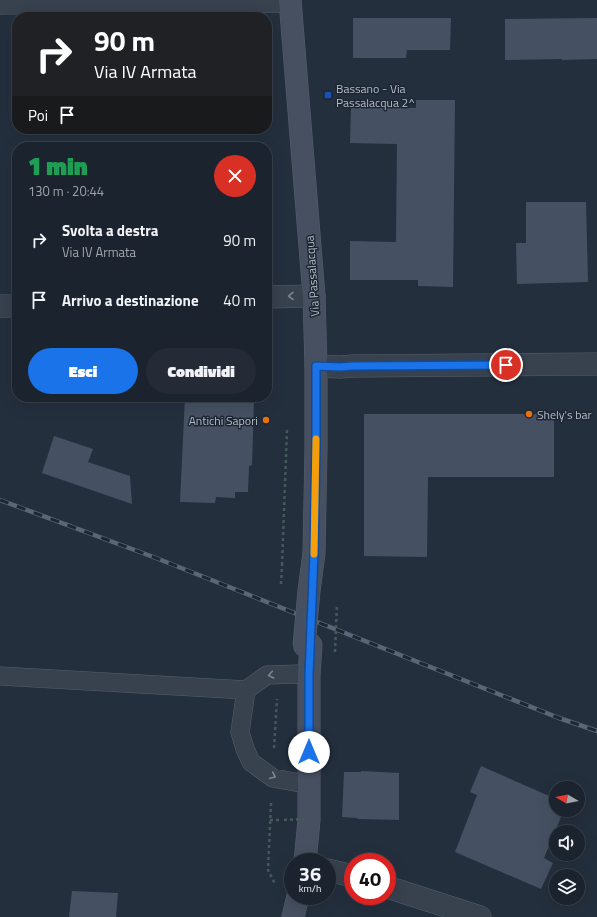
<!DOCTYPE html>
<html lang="it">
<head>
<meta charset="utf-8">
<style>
  :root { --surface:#1b232e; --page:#242b36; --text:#f1f3f6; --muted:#a0a4aa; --line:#39404a; --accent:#1a73e8 }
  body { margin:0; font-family:"Titillium Web",sans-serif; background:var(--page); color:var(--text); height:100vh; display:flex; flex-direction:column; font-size:15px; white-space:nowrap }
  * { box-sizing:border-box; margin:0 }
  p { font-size:13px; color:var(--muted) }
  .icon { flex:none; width:22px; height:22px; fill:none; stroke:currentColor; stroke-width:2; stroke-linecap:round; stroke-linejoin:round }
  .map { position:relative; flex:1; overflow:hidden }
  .sheet { position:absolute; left:12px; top:142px; width:260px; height:260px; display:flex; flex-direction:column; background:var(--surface); border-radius:16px; box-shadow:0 4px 16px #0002,0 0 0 1px var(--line) }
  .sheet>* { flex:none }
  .top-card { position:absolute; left:12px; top:12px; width:260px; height:122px; border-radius:16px; box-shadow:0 4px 16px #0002,0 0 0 1px var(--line); background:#202124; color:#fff; overflow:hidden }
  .needle { width:26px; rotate:280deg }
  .controls { position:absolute; left:549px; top:781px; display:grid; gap:8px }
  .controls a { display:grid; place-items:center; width:36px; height:36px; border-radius:50%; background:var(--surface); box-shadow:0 4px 16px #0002,0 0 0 1px var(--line); font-size:20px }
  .speed { position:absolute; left:284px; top:853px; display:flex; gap:8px; font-size:20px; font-weight:700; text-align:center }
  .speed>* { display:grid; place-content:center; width:52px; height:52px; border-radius:50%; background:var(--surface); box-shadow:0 4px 16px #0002,0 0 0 1px var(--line); line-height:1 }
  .speed small { font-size:10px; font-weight:400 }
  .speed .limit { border:6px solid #d22; background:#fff; color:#111 }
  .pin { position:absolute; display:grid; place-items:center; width:34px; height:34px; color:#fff; margin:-17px; border:2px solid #fff; border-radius:50%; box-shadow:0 1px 4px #0007 }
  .me { position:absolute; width:44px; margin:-22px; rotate:0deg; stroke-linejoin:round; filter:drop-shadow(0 0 3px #0008) }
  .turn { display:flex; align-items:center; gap:14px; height:84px; padding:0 16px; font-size:18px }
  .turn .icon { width:52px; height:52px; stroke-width:2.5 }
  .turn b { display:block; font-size:28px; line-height:34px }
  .then { display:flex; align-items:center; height:38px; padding:0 16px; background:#0003; gap:8px; font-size:15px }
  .round { display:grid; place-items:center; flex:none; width:42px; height:42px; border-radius:21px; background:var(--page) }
  .headline { display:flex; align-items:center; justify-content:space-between; height:68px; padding:0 16px }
  h1 { font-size:24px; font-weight:800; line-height:30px; color:#1e9e55 }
  .action { display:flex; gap:8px; margin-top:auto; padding:8px 16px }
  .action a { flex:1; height:46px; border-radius:24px; background:var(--accent); color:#fff; font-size:16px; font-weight:800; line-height:46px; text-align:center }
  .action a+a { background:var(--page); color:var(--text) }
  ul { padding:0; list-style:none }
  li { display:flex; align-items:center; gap:12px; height:60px; padding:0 16px }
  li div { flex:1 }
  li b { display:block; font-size:15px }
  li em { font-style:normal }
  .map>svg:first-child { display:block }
  .building { fill:#455162 }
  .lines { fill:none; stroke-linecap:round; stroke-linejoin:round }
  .lane-casing { stroke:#565f6c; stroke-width:19 }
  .street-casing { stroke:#565f6c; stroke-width:23 }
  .secondary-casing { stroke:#565f6c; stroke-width:23 }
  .path { stroke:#44595c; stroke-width:2.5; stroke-dasharray:3 3; stroke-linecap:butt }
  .lane { stroke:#38414e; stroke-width:18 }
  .street { stroke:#38414e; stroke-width:22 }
  .secondary { stroke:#465061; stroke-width:22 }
  .rail-casing { stroke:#5a6575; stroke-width:4.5 }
  .rail { stroke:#1d2633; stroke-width:3; stroke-dasharray:9; stroke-linecap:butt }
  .secondary-bridge-casing { stroke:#565f6c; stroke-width:23; stroke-linecap:butt }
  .path-bridge { stroke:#44595c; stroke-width:2.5; stroke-dasharray:3 3; stroke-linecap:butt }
  .secondary-bridge { stroke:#465061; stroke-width:22 }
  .oneway { stroke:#7c8592 }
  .route-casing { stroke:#114b97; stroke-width:10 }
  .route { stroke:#1a73e8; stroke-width:7 }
  .slow { stroke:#f59e0b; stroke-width:7 }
  .transit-dot { fill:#1a4fb4; stroke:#1d2633; stroke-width:1.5 }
  .food-dot { fill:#e8710a; stroke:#1d2633; stroke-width:1.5 }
  .labels { text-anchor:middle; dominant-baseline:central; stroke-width:3; stroke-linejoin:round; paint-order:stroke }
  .poi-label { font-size:12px; fill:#b4bcc9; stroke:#1d2633; text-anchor:start }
  .street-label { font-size:12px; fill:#b4bcc9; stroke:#1d2633 }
</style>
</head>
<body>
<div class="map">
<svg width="597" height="917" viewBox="0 0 597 917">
  <rect width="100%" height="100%" fill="#242f3e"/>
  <path class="building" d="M 353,18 L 451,18 L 450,50 L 407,50 L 406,58 L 353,58 Z
    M 597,18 L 597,59 L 562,60 L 562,59 L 505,60 L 505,19 Z
    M 416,100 L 455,100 L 453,287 L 418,286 L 418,280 L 350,280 L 350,241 L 396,242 L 397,144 L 350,143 L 351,107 L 416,108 Z
    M 526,202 L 586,202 L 588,282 L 517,284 L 516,243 L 526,243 Z
    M 185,397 L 251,397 L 251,398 L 254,399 L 252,465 L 249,466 L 248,492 L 235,492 L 235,498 L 216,497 L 215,503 L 180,502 Z
    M 364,414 L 554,414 L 554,477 L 428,477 L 427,557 L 364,556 Z
    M 54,436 L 93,449 L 88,462 L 130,476 L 132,504 L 42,473 Z
    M 481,766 L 556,799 L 556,810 L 564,810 L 544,858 L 553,863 L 541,889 L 455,852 L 477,795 L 470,792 Z
    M 361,771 L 399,773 L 399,820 L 358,819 L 357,818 L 342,817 L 344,772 L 361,772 Z
    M 72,891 L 118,893 L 116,917 L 69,917 Z"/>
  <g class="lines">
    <defs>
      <path id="lane" d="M 0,676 L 246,690
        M 309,783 L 300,783 L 273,778 L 251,762 L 245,749 L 240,732 L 246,690 L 267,675 L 300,674 L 309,675"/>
      <path id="street" d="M 0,3 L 290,1
        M 267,297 L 314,296
        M 0,306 L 17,306
        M 316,366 L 340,367 L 353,366 L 597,364
        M 327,870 L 353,876
        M 387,887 L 480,917"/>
      <path id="secondary" d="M 290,0 L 314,296 L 316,366 L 316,448 L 314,553
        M 305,862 L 309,820 L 309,675 L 311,645
        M 293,917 L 298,896"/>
    </defs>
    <use href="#lane" class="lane-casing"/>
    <use href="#street" class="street-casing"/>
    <use href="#secondary" class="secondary-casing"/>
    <path class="path" d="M 282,565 L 287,430
      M 274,748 L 277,699
      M 271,803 L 268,870 L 275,884
      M 270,820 L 282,820"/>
    <use href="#lane" class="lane"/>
    <use href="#street" class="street"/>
    <use href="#secondary" class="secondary"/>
    <defs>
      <path id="rail" d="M 0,500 L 156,558 L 559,718 L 597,731"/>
    </defs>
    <use href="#rail" class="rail-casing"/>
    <use href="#rail" class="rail"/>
    <defs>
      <path id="secondary-bridge" d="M 304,646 L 309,591 L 314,553"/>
    </defs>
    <use href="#secondary-bridge" class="secondary-bridge-casing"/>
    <path class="path-bridge" d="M 281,584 L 282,565
      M 335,652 L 337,604
      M 284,820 L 306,819"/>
    <use href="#secondary-bridge" class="secondary-bridge"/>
  </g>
  <defs><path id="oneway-chevron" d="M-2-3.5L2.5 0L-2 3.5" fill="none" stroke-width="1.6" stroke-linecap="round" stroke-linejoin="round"/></defs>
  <g class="oneway">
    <use href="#oneway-chevron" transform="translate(291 296) rotate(179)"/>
    <use href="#oneway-chevron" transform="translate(271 675) rotate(168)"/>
    <use href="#oneway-chevron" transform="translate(273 776) rotate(25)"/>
  </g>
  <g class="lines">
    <defs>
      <path id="route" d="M 309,752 L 309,675 L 314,553 L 316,448 L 316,366 L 340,367 L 353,366 L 506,365"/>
    </defs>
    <use href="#route" class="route-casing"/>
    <use href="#route" class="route"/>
    <path class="slow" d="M 314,554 L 316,439"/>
  </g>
  <rect class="transit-dot" x="324" y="91" width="8" height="8" rx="2"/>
  <g class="food-dot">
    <circle cx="529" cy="414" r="4"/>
    <circle cx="266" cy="420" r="4"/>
  </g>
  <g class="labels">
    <g class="poi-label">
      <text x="336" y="88">Bassano - Via<tspan x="336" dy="14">Passalacqua 2^</tspan></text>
      <text x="537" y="414">Shely's bar</text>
      <text x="258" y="420" text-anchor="end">Antichi Sapori</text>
    </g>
    <g class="street-label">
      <text transform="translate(312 276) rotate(-94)">Via Passalacqua</text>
    </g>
  </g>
</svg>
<div class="controls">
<a><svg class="needle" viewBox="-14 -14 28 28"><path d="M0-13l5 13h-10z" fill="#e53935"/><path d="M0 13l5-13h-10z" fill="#a0a4aa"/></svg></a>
<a><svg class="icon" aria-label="sound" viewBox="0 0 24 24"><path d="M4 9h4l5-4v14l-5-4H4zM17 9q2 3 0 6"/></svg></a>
<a><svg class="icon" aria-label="layers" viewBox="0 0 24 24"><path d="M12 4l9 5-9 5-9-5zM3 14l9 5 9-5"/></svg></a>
</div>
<div class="speed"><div>36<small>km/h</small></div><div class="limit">40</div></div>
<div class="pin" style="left:506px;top:365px;background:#d93025"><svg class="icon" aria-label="arrive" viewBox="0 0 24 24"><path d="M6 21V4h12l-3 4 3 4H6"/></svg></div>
<svg class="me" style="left:309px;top:752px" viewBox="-20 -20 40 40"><circle r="19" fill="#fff"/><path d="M0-13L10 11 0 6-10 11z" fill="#1a73e8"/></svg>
<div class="top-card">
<div class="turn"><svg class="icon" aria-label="right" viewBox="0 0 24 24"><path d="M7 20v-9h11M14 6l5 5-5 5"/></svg><div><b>90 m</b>Via IV Armata</div></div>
<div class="then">Poi<svg class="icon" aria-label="arrive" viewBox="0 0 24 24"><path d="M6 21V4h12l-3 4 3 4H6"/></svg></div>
</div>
<section class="sheet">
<div class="headline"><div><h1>1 min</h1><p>130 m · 20:44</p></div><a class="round" style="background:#d93025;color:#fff"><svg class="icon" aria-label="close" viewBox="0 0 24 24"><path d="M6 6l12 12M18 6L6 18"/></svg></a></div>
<ul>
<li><svg class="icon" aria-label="right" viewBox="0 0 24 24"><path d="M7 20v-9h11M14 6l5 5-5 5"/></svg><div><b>Svolta a destra</b><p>Via IV Armata</p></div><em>90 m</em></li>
<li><svg class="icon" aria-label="arrive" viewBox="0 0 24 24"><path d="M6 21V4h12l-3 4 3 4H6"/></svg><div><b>Arrivo a destinazione</b></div><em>40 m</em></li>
</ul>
<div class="action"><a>Esci</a><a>Condividi</a></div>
</section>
</div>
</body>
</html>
